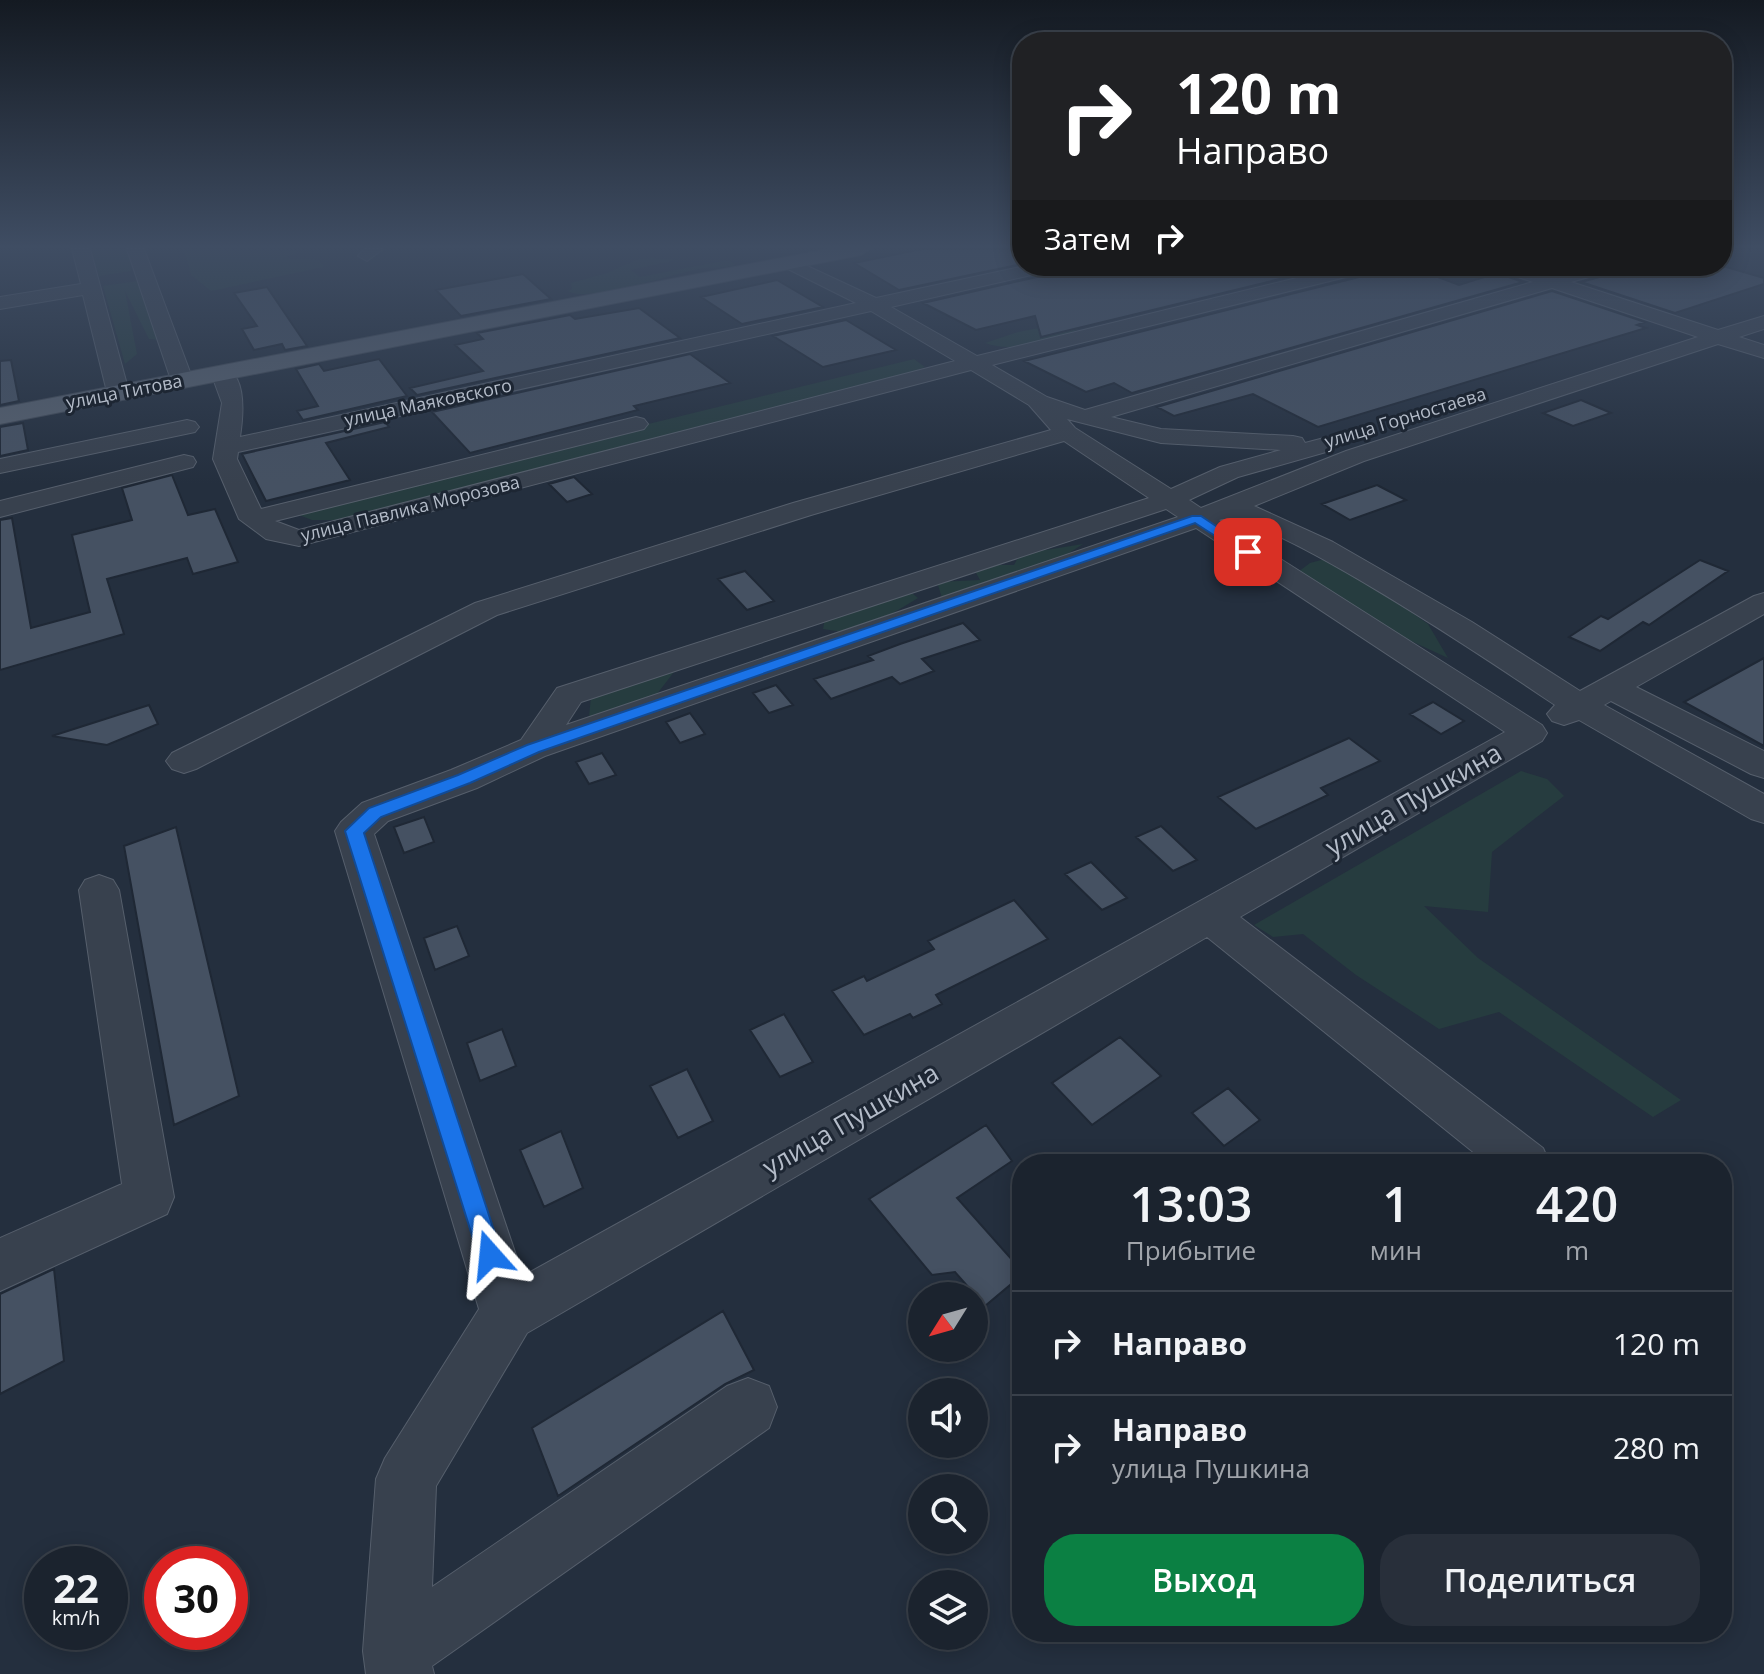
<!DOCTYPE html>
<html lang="ru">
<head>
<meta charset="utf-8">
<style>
  :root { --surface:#1b232e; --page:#282f3a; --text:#f1f3f6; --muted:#a0a4aa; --line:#39404a; --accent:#0b8043 }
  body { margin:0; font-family:"Open Sans",sans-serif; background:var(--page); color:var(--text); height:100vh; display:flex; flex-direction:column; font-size:30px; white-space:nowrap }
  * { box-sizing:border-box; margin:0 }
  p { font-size:26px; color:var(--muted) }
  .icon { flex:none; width:44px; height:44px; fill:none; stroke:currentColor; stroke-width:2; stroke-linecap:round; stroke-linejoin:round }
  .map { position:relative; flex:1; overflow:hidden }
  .drawer { position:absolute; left:1012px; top:1154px; width:720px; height:488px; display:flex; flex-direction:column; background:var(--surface); border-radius:32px; box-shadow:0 4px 20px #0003,0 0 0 2px var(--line) }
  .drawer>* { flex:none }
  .guide { position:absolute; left:1012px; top:32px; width:720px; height:244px; border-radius:32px; box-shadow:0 4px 20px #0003,0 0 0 2px var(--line); background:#202124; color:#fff; overflow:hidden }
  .needle { width:52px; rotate:233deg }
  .tools { position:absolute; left:908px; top:1282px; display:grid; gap:16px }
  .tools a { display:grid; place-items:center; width:80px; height:80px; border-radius:50%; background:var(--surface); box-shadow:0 4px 20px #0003,0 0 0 2px var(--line); font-size:40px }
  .speed { position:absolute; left:24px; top:1546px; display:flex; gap:16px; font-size:40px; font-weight:700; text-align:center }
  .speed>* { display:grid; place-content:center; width:104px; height:104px; border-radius:50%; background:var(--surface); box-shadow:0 4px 20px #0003,0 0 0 2px var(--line); line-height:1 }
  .speed small { font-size:20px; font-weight:400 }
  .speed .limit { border:12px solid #d22; background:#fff; color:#111 }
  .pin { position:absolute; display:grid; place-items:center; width:68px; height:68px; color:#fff; margin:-34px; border-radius:16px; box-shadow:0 4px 12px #0006 }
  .me { position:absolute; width:88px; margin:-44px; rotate:342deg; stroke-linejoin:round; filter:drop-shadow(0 0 6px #0008) }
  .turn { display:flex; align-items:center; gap:28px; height:168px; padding:0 32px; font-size:36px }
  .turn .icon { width:104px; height:104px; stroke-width:2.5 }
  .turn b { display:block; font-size:56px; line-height:68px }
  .then { display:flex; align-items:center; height:76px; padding:0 32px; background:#0003; gap:16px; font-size:30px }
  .eta { display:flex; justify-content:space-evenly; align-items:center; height:136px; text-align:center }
  .eta b { font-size:48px; font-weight:600; line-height:56px }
  .cta { display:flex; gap:16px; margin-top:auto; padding:16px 32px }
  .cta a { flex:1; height:92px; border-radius:32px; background:var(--accent); color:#fff; font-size:32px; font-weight:600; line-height:92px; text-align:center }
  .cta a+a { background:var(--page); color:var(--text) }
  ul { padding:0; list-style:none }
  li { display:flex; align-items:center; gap:24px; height:104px; padding:0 32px; border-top:2px solid var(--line) }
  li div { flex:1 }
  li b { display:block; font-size:30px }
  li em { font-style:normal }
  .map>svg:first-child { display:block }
  .green { fill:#263c3f }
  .building { fill:#455162; stroke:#1f2835; stroke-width:2 }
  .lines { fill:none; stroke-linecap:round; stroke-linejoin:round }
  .minor-casing { stroke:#565f6c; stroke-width:2 }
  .major-casing { stroke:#414a57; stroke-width:2 }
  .minor { fill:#38414e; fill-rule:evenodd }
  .major { fill:#56606e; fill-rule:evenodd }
  .route { fill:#1a73e8; stroke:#114b97; stroke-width:2 }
  .labels { text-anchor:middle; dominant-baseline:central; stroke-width:6; stroke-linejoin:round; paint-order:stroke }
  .far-street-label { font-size:18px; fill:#b4bcc9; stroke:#1d2633 }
  .near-street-label { font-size:26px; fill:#b4bcc9; stroke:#1d2633 }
</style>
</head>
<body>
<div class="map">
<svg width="1764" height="1674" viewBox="0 0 1764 1674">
  <rect width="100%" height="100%" fill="#242f3e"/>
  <path class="green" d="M 90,249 L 129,249 L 131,271 L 99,276 Z
    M 184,249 L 297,250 L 296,254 L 283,258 L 319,260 L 324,267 L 211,291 L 191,275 Z
    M 651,258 L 676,260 L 631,270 L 640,277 L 728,260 L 736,265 C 726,268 715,267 705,268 C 675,272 590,304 568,291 L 572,289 L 571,283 L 607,273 L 636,260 Z
    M 138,281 L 162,340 L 149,339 L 125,291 L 137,354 L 125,364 L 103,286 Z
    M 1096,317 C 1067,340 1021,355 985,343 L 1018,332 Z
    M 914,359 L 925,367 L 906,375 L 345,520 L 312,520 L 299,515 L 317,505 Z
    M 1044,544 L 1046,550 L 1083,544 L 1066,555 L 942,598 L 937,582 L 980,580 L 975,571 L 990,565 L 1014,565 L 1021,552 Z
    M 1325,559 L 1369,583 L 1428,624 L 1448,658 L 1398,635 L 1298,572 L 1310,563 Z
    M 908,590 L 918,598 L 893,613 L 843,632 L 823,629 L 825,618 Z
    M 677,668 L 657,694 L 589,717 L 591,696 Z
    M 1521,771 L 1547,779 L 1564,796 L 1492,852 L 1488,912 L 1424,906 L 1478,958 L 1681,1100 L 1653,1117 L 1499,1012 L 1439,1029 L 1356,975 L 1303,934 L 1273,937 L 1254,925 Z"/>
  <path class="building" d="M 922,249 L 1022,249 L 1022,264 L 899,290 L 854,263 Z
    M 1061,266 L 1250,266 L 1284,278 L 1041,337 L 1035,316 L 976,330 L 923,303 L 1050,274 Z
    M 1380,266 L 1409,266 L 1459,285 L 1497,273 L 1523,282 L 1132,393 L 1114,383 L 1086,392 L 1024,361 L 1375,273 Z
    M 1620,266 L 1723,266 L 1764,278 L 1764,284 L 1675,313 L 1581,282 L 1615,273 Z
    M 523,274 L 551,299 L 461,316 L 436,290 Z
    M 777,280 L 823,307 L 742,324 L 701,297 Z
    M 267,287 L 303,340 L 307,346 L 285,350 L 282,344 L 254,350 L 242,329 L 257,326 L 234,293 Z
    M 1552,291 L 1645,322 L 1637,325 L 1646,328 L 1318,427 L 1253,394 L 1174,416 L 1157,407 Z
    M 639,308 L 680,338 L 417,395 L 410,388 L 483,371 L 455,345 L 483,339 L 477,333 L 570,315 L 575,319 Z
    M 846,320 L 896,350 L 823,367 L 773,336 Z
    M 690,354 L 730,383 L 634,406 L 638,410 L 470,453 L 432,412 Z
    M 379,359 L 407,396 L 303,420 L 297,411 L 318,406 L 296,369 L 319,364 L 324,371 Z
    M 11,360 L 19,401 L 0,405 L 0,361 Z
    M 1581,400 L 1611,413 L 1573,426 L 1543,413 Z
    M 385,422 L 389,427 L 326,443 L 350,480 L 266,501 L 242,454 Z
    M 23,423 L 28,450 L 0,456 L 0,427 Z
    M 172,475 L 188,515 L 215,509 L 238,562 L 193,574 L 187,558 L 107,579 L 124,634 L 0,670 L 0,520 L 12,518 L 31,628 L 90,612 L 72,535 L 132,520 L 122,488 Z
    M 574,477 L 592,494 L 567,502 L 549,484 Z
    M 1377,485 L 1406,500 L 1350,520 L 1322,504 Z
    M 1700,560 L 1728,571 L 1649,625 L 1643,622 L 1600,651 L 1569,637 L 1601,616 L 1608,619 Z
    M 745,571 L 774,601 L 747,610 L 718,579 Z
    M 963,623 L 980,640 L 922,659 L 934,671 L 900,684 L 892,677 L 831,699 L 814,679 L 873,660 L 868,656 L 900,644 Z
    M 1764,658 L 1764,746 L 1684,702 Z
    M 776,685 L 793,705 L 769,713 L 753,693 Z
    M 1433,702 L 1464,721 L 1441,734 L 1410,714 Z
    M 149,705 L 158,724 L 107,745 L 52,736 Z
    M 690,713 L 705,734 L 680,743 L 666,722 Z
    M 1349,738 L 1380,761 L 1321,788 L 1328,795 L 1256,829 L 1218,797 Z
    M 602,753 L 616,775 L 589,784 L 576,762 Z
    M 424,817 L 434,842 L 404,853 L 394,827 Z
    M 1161,826 L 1197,860 L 1173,871 L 1136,837 Z
    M 176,827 L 239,1096 L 174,1125 L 124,846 Z
    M 1091,862 L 1127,898 L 1102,910 L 1065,874 Z
    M 1014,900 L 1048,939 L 936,995 L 942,1004 L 913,1018 L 910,1014 L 864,1035 L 832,991 L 864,976 L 867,981 L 934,949 L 928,941 Z
    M 457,926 L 469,956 L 435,970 L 424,938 Z
    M 784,1014 L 813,1062 L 780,1077 L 750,1030 Z
    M 502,1029 L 516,1066 L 480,1081 L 467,1043 Z
    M 1120,1037 L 1161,1076 L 1092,1125 L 1052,1083 Z
    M 687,1069 L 713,1121 L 678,1138 L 650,1086 Z
    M 1228,1088 L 1260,1120 L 1224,1146 L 1192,1113 Z
    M 986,1125 L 1012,1161 L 957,1198 L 1022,1271 L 1022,1275 L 985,1306 L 955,1272 L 932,1275 L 869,1199 Z
    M 561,1131 L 583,1188 L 544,1207 L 520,1150 Z
    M 54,1269 L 64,1361 L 0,1394 L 0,1294 Z
    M 723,1311 L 754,1370 L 725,1384 L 558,1496 L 532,1428 Z"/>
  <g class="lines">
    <defs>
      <path id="minor" d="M 72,249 L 90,249 L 129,392 L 126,397 L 110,397 L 107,392 L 83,295 L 0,309 L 0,297 L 81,284 Z
        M 127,249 L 144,249 L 193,380 L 190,385 L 182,387 L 171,380 Z
        M 364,249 L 383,249 L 367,261 L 358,256 Z
        M 790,258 L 876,298 L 1025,266 L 1058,266 L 1049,271 L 891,307 L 977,356 L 1346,266 L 1377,266 L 1374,270 L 992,365 L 1047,397 L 1085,410 L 1533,282 L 1497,270 L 1494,266 L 1521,266 L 1552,276 L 1588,266 L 1617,266 L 1614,270 L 1571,282 L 1718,330 L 1764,316 L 1764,329 L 1739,337 L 1764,345 L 1764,358 L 1718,344 L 1364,461 L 1254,506 L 1333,542 L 1472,622 L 1580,691 L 1754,596 L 1764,593 L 1764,614 L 1636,687 L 1764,751 L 1764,778 L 1751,774 L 1611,701 L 1604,705 L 1764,794 L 1764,823 L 1751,819 L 1579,720 L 1564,725 L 1552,721 L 1547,714 L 1555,705 C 1509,674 1260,505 1219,520 L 1542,725 L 1547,733 L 1542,741 L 1240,917 L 1543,1148 L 1550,1164 L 1488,1164 L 1207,937 L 527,1333 L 436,1486 L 432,1587 L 727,1386 L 748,1378 L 769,1386 L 777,1407 L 769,1428 L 432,1666 L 434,1674 L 366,1674 L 363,1651 L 376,1479 L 385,1458 L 479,1309 L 335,831 L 341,822 L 362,803 L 451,770 L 521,740 L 557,688 L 1149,498 L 1064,441 L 811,515 L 497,615 L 196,769 L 184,773 L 172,769 L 166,761 L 172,753 L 475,603 L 793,503 L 1051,430 L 1029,405 L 971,370 L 299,546 L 266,539 L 239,519 L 213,459 L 222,403 L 211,373 L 222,367 C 248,373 243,417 240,437 L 856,303 L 784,267 L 781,263 L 784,259 ZM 1552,288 L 1698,337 L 1346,451 L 1201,508 L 1189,500 L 1238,477 L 1333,450 L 1336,445 L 1333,440 L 1324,438 L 1305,443 L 1302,438 L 1293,436 L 1161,429 L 1111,417 ZM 871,311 L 955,361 L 299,530 L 275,521 L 644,429 L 648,424 L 644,419 L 636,417 L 261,509 L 237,459 L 238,452 ZM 1067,419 L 1161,443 L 1281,450 L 1220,467 L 1171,489 L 1075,428 ZM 1166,509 L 1178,517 L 566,725 L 581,702 ZM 1196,528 L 1505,732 L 523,1276 L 374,834 L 388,821 L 477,788 L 545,756 Z
        M 187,420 L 195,422 L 199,427 L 195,432 L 0,473 L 0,459 Z
        M 184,455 L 193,457 L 196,462 L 193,467 L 0,517 L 0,501 Z
        M 99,875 L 113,880 L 119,890 L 174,1197 L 167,1214 L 0,1291 L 0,1238 L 122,1184 L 79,890 L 85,880 Z"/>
      <path id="major" d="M 828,249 L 871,249 L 861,255 L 0,424 L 0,408 Z"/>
    </defs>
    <use href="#minor" class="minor-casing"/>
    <use href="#major" class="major-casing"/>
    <use href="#minor" class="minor"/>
    <use href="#major" class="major"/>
  </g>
  <linearGradient id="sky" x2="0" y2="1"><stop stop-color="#141a22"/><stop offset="0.51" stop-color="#3f4d63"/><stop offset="1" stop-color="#3f4d63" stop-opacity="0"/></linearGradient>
  <rect width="1764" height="484" fill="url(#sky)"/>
  <path class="route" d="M 1192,516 L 1201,516 L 1255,552 L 1243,554 L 1195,523 L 539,752 L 470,783 L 381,817 L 364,833 L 502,1255 L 499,1264 L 490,1268 L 481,1264 L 345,831 L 369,808 L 458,775 L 527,745 Z"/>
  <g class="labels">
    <g class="far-street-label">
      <text transform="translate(124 391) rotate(-11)">улица Титова</text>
      <text transform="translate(428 402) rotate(-12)">улица Маяковского</text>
      <text transform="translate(1405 417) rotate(-17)">улица Горностаева</text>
      <text transform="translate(410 508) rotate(-14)">улица Павлика Морозова</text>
    </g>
    <g class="near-street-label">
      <text transform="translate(1413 799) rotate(-30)">улица Пушкина</text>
      <text transform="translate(850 1119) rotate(-30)">улица Пушкина</text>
    </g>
  </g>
</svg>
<div class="tools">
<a><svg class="needle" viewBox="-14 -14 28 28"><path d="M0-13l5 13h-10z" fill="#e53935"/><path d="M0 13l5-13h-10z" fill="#a0a4aa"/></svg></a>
<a><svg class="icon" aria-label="sound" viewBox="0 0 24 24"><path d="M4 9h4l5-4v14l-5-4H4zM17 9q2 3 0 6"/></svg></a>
<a><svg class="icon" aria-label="search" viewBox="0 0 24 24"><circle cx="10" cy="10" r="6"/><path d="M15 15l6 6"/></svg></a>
<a><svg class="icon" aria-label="layers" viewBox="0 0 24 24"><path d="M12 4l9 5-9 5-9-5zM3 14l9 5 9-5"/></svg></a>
</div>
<div class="speed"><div>22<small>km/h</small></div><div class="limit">30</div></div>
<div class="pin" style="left:1248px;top:552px;background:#d93025"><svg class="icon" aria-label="arrive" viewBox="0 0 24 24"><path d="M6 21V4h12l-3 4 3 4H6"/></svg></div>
<svg class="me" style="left:490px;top:1255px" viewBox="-20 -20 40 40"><path d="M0-17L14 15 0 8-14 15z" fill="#1a73e8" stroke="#fff" stroke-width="4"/></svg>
<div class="guide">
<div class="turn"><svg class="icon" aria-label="right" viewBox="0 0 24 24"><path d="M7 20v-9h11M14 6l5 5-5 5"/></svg><div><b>120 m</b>Направо</div></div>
<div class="then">Затем<svg class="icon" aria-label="right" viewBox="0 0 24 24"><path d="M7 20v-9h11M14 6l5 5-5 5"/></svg></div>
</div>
<section class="drawer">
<div class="eta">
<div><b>13:03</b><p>Прибытие</p></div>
<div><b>1</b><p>мин</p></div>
<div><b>420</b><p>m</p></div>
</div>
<ul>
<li><svg class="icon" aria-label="right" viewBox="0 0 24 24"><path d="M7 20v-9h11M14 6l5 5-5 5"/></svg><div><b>Направо</b></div><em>120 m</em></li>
<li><svg class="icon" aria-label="right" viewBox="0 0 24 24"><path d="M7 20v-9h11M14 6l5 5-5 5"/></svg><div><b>Направо</b><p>улица Пушкина</p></div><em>280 m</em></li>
</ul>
<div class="cta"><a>Выход</a><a>Поделиться</a></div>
</section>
</div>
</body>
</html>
